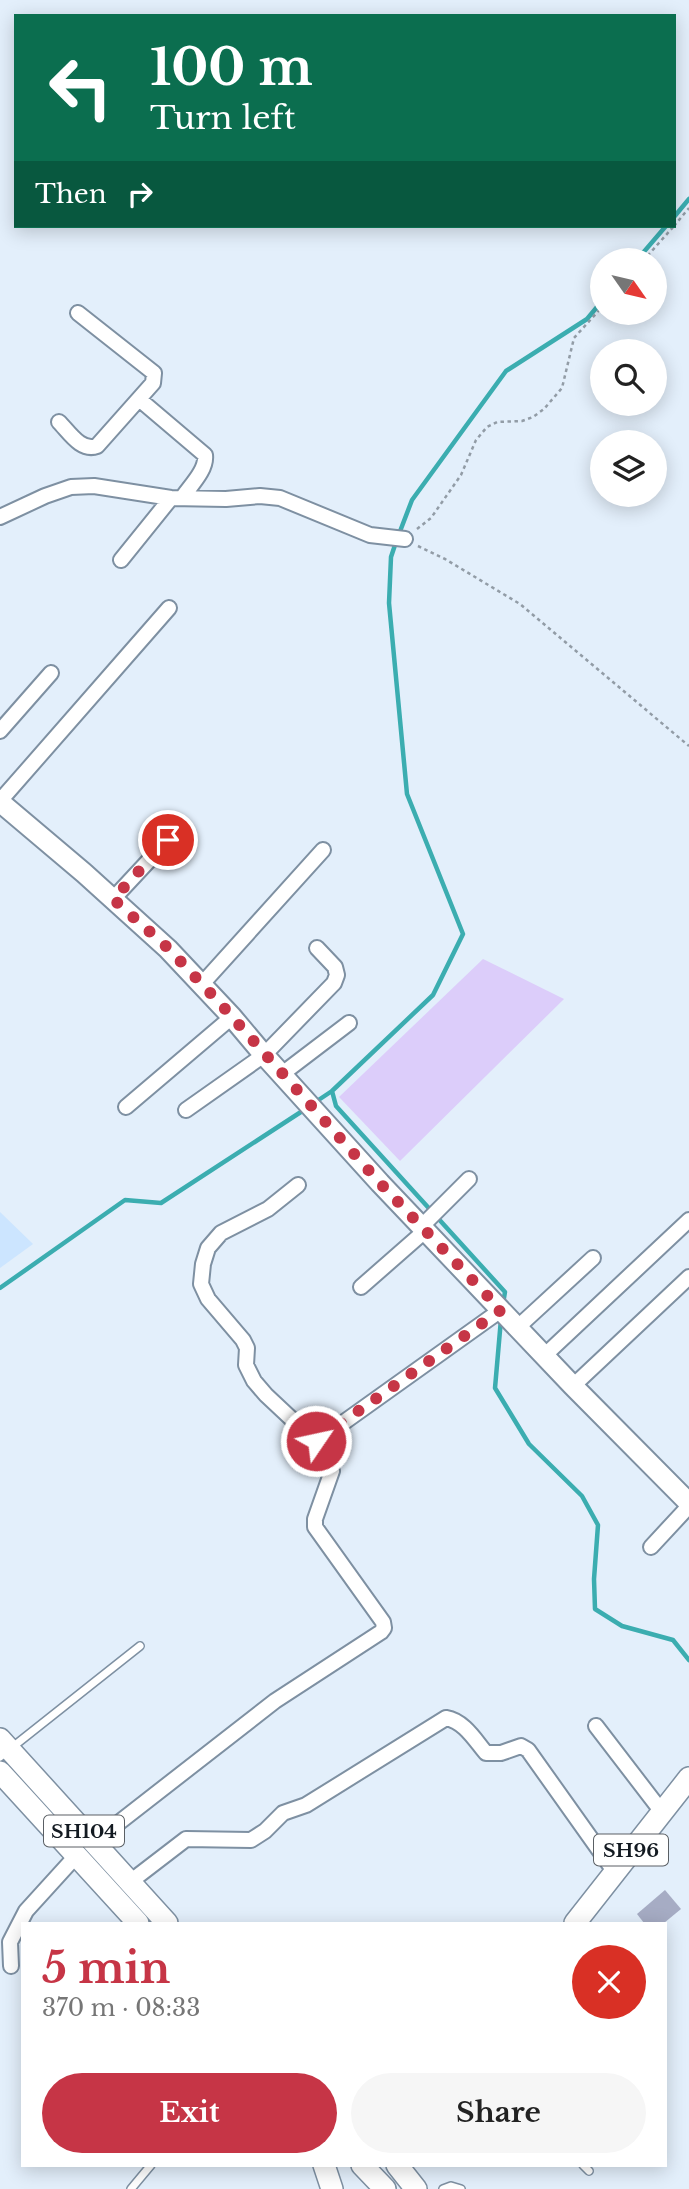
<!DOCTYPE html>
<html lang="en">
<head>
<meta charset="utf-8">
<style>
  :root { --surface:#fff; --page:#f6f6f6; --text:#222; --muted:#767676; --accent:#c63546 }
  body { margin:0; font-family:"Libre Baskerville",serif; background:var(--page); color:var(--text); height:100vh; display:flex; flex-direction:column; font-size:26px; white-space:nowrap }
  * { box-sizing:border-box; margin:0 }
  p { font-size:23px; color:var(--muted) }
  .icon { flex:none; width:38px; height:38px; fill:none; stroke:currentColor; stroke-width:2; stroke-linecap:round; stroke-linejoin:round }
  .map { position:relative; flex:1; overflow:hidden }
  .sheet { position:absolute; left:21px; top:1922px; width:646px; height:245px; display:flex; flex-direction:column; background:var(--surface); border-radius:0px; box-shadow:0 4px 18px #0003 }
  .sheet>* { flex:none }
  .banner { position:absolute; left:14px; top:14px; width:662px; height:214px; border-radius:0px; box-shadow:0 4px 18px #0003; background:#0b6e4f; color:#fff; overflow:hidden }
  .needle { width:46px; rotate:124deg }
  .buttons { position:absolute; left:590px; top:248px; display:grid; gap:14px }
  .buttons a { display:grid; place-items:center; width:77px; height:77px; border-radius:50%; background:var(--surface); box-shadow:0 4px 18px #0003; font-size:35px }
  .pin { position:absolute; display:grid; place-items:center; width:60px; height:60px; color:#fff; margin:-30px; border:4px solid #fff; border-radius:50%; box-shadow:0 2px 7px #0007 }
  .me { position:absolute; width:77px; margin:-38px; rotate:56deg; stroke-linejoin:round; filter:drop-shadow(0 0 5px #0008) }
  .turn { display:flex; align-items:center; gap:24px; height:147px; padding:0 21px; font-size:32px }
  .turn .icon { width:91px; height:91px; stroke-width:2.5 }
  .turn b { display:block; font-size:49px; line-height:60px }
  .then { display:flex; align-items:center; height:66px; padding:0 21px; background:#0003; gap:14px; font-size:26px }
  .round { display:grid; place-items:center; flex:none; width:74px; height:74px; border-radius:37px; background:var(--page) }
  .overview { display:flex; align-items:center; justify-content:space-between; height:119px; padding:0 21px }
  h1 { font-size:42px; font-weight:700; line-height:52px; color:var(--accent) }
  .action { display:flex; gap:14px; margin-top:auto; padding:14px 21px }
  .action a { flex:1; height:80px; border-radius:42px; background:var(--accent); color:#fff; font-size:28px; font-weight:700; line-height:80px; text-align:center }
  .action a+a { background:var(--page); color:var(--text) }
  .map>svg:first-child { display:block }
  .built { fill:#cce5ff }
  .green { fill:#dccdfa }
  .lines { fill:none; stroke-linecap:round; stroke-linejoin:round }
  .stream { stroke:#3badb0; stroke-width:4.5 }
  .building { fill:#a6acc4 }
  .lane-casing { stroke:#7e90a2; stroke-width:10 }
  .street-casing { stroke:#7e90a2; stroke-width:18 }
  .secondary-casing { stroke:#7e90a2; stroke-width:23 }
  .primary-casing { stroke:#7e90a2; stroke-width:24 }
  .path { stroke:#929ca6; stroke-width:2.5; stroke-dasharray:3.5 3.5; stroke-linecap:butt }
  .lane { stroke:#fff; stroke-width:7 }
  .street { stroke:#fff; stroke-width:14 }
  .secondary { stroke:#fff; stroke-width:19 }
  .primary { stroke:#fff; stroke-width:21 }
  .route { stroke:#c63546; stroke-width:12; stroke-dasharray:0 21.6 }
  .labels { text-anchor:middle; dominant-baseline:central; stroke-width:6; stroke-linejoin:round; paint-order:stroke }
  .shield { fill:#fff; stroke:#5a5f64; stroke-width:2 }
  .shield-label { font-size:19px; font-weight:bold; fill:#131a21 }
</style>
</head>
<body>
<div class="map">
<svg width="689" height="2189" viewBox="0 0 689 2189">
  <rect width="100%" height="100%" fill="#e3effb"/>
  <path class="built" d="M 0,1212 L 33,1244 L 0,1268 Z"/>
  <path class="green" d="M 483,959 L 564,999 L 400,1161 L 339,1097 Z"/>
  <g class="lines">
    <path class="stream" d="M 674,217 L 689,199
      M 636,261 L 666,226
      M 399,534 L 412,500 L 506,371 L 587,319 L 602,301
      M 396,542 L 391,557 L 389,603 L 407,794 L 463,934 L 433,995 L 332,1091 L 336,1106 L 505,1292 L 503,1304
      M 314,1103 L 332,1091
      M 0,1288 L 125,1200 L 161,1203 L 307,1108
      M 501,1319 L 495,1388 L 529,1444 L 582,1496 L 598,1525 L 594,1579 L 595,1609 L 622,1626 L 673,1640 L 689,1660"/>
  </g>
  <path class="building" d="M 665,1890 L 681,1909 L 664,1923 L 644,1923 L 637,1914 Z"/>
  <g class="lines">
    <defs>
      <path id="lane" d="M 0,1757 L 140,1646
        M 583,2165 L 589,2171
        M 131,2189 L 151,2165
        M 443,2189 L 451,2186 L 461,2189"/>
      <path id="street" d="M 139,399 L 205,455 C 207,470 190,486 182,498
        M 59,422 C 69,432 81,452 97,446 L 153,383 L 154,373 L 78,313
        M 0,517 L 45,496 L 71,487 L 94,486 L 171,498 L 226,499 L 260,496 L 280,498 L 370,535 L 405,539
        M 121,560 L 171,498
        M 0,731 L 51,673
        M 0,801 L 169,608
        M 113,899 L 168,840
        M 202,984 L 323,850
        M 282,1074 L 349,1023
        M 126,1107 L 232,1017
        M 186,1110 L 264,1055 L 334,983 L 337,975 L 335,967 L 317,948
        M 298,1185 L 268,1209 L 221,1233 L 208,1248 L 203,1264 L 201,1284 L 208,1299 L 243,1340 L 247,1348 L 246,1365 L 254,1381 L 266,1395 L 314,1440 L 319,1440 L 501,1310
        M 422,1226 L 469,1179
        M 361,1287 L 426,1230
        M 518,1327 L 593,1258
        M 544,1356 L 689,1220
        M 573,1386 L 689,1277
        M 651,1547 L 689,1506
        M 596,1726 L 662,1812
        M 94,1842 L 275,1701 L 381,1632 L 384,1628 L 383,1622 L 315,1527 L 315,1519 L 332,1471
        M 130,1882 L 186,1839 L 251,1840 L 265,1831 L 283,1813 L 306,1805 L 446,1718 C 464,1721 475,1740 486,1753 L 501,1753 L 521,1746 L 528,1750 L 614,1871
        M 11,1966 L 10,1942 L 26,1911 L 76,1856"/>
      <path id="secondary" d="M 0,802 L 84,873 L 168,949 L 232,1017 L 264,1055 L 380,1183 L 573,1386 L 689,1503"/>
      <path id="primary" d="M 0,1739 L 167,1923
        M 0,1772 L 138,1923
        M 575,1923 L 689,1778
        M 324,2165 L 332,2189
        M 362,2165 L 385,2189
        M 397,2165 L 416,2189"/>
    </defs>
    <use href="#lane" class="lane-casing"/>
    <use href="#street" class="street-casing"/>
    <use href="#secondary" class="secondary-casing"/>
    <use href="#primary" class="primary-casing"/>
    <path class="path" d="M 674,226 L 689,208
      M 643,261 L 674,226
      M 417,529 L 431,518 L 461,475 L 476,440 L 487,427 L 497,422 L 522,421 L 533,417 L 544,409 L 562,388 L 574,338 L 602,307
      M 418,546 L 445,559 L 520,604 L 689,746"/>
    <use href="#lane" class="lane"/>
    <use href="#street" class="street"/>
    <use href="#secondary" class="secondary"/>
    <use href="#primary" class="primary"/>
  </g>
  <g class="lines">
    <path class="route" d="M 168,840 L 113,899 L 168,948 L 217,1000 L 380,1183 L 501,1310 L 316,1441"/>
  </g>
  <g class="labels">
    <g class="shield">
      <rect x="44" y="1815.5" width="80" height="31" rx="5"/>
      <rect x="594" y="1834.5" width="74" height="31" rx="5"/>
    </g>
    <g class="shield-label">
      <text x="84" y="1831">SH104</text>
      <text x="631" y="1850">SH96</text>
    </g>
  </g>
</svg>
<div class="buttons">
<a><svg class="needle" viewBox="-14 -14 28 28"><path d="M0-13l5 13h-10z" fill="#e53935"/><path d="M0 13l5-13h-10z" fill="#767676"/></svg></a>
<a><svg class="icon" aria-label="search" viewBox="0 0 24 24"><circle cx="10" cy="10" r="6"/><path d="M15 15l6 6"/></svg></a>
<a><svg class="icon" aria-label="layers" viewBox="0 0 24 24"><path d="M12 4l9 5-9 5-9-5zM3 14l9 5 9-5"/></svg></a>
</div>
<div class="pin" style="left:168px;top:840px;background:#d93025"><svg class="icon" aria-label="arrive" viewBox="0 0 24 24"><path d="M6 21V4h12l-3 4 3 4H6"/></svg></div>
<svg class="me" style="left:316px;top:1441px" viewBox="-20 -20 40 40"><circle r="17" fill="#c63546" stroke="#fff" stroke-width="3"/><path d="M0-11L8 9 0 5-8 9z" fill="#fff"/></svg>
<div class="banner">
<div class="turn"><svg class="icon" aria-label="left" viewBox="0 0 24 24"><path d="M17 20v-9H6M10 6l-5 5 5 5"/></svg><div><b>100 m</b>Turn left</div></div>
<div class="then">Then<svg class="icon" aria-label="right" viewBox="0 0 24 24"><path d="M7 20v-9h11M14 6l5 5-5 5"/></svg></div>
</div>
<section class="sheet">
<div class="overview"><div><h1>5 min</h1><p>370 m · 08:33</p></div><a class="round" style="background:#d93025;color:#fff"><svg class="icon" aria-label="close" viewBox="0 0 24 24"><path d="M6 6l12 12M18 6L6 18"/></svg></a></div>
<div class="action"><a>Exit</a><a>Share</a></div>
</section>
</div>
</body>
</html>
